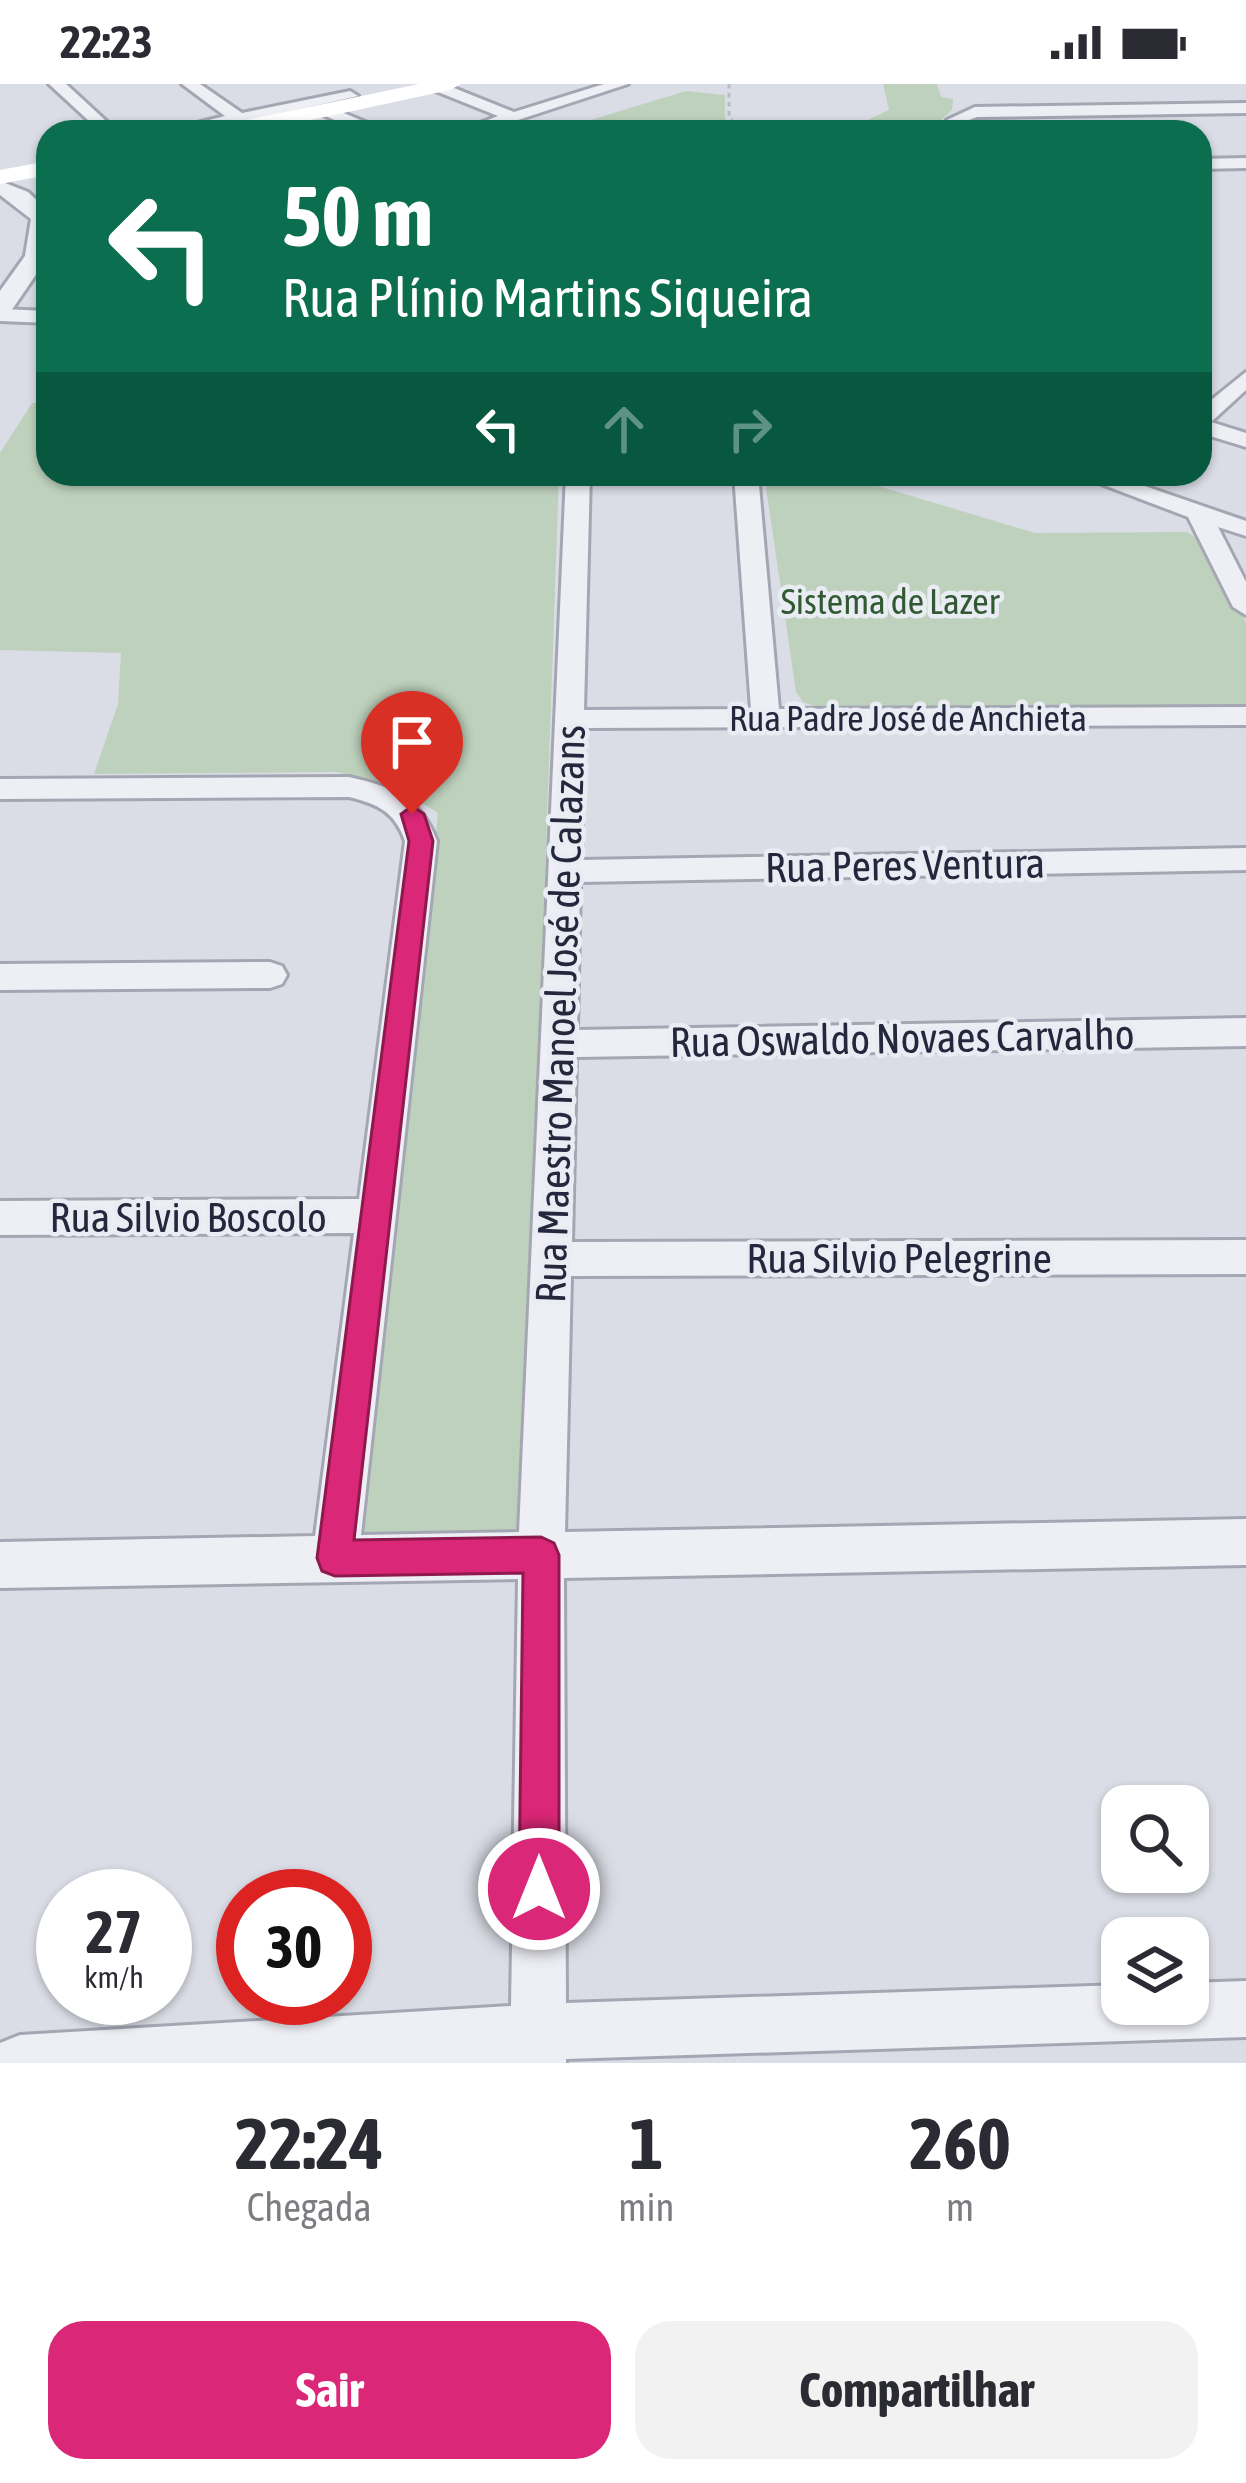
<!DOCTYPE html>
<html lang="pt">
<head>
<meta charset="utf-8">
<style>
  :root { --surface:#fff; --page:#f2f2f3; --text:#2b2b33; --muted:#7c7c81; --accent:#db2777 }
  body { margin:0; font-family:"Asap Condensed",sans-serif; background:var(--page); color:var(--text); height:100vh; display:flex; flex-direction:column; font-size:45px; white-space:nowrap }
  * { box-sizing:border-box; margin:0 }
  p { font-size:39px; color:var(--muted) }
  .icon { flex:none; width:66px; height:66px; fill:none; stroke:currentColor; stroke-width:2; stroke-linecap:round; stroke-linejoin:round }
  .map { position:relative; height:1979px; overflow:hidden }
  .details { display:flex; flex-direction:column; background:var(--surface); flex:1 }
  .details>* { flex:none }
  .top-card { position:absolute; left:36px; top:36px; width:1176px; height:366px; border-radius:36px; box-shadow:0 3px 9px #0004; background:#0b6e4f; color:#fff; overflow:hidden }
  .fabs { position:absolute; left:1101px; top:1701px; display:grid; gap:24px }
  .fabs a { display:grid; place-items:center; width:108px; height:108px; border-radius:24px; background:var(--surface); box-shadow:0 3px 9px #0004; font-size:60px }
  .speed { position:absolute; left:36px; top:1785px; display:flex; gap:24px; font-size:60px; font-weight:700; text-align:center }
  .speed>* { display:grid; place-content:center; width:156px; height:156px; border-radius:50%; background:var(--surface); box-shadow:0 3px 9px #0004; line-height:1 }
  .speed small { font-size:30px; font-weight:400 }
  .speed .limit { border:18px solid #d22; background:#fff; color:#111 }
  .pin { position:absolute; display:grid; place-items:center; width:102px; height:102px; color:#fff; margin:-123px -51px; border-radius:50% 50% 50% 0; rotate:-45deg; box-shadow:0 0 12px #0007 }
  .pin .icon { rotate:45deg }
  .me { position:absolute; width:132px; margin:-66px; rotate:0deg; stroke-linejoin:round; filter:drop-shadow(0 0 9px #0008) }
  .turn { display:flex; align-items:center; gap:42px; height:252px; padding:0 48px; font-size:54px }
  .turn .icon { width:156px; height:156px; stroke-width:2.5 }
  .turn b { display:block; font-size:84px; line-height:102px }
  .lanes { display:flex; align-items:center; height:114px; padding:0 48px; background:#0003; justify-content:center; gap:60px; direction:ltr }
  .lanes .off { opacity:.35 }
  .eta { display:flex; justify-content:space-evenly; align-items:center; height:204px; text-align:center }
  .eta b { font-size:72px; font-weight:700; line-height:84px }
  .action { display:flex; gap:24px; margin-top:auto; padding:24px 48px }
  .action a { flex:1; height:138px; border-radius:36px; background:var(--accent); color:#fff; font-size:48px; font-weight:700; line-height:138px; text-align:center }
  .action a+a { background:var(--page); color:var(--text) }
  .status { display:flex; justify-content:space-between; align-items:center; height:84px; padding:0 60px; background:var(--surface); direction:ltr }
  .status svg { height:33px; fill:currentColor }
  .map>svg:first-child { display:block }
  .green { fill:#bdd1bc }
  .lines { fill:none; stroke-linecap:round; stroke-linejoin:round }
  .minor-casing { stroke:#a4a7b3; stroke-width:6 }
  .tertiary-casing { stroke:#a4a7b3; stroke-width:6 }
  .path { stroke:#babbc5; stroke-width:3; stroke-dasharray:4.5 4.5; stroke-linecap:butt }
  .minor { fill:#eeeff5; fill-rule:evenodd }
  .tertiary { fill:#eeeff5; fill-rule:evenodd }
  .secondary { fill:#fff; fill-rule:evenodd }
  .route { fill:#db2777; stroke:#8e194d; stroke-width:3 }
  .labels { text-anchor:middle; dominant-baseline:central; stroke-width:9; stroke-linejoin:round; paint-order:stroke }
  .far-park-label { font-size:36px; fill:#315932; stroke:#eaecf4 }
  .far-street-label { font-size:36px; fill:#25283d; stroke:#eaecf4 }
  .street-label { font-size:42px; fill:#25283d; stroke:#eaecf4 }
</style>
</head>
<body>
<div class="status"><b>22:23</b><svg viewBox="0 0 49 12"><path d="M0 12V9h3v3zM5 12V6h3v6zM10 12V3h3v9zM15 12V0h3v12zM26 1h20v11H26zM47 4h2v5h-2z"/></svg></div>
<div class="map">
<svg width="1246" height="1979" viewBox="0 0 1246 1979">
  <rect width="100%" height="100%" fill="#dbdde6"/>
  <path class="green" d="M 883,0 L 937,0 L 941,13 L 953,15 L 952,26 L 941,36 L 947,48 L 842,48 L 889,26 Z
    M 686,7 L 725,11 L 725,48 L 551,48 Z
    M 32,319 L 48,319 L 48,390 L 559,390 L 522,1455 L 358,1455 L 438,729 L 395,702 L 337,688 L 94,690 L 118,620 L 121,569 L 0,566 L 0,369 Z
    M 764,390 L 838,390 L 1035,449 L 1187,448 L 1208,461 L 1246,539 L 1246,623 L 819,624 L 803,618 L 796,608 Z"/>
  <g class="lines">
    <defs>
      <path id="minor" d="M 49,0 L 66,0 L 118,48 L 101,48 Z
        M 182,0 L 200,0 L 242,29 L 350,7 L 358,12 L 252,36 L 258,42 L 250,47 C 224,36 190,48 161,48 L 225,32 Z
        M 432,0 L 444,0 L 514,28 L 604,0 L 628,0 L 481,48 L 456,48 L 498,32 L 433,6 Z
        M 1246,19 L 1246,29 L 977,33 L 964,38 L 970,48 L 954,48 L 947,36 L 975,23 Z
        M 327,22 L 382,45 L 384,48 L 362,48 L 321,30 L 321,24 Z
        M 1246,74 L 1246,84 L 1200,85 L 1200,75 Z
        M 0,225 L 48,227 L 48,239 L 0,237 Z
        M 1246,288 L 1246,306 L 1211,338 L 1246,349 L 1246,363 L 1200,349 L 1200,325 Z
        M 566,390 L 590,390 L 584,626 L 751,625 L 734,390 L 758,390 L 779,625 L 1246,623 L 1246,641 L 584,644 L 581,776 L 1246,764 L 1246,786 L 580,798 L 577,946 L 1246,934 L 1246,962 L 576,973 L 572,1158 L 1246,1156 L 1246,1190 L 571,1192 L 565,1448 L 1246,1435 L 1246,1481 L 564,1494 L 566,1919 L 1122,1901 L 1122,1920 L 1188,1920 L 1188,1899 L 1246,1897 L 1246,1953 L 566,1975 L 566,1979 L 0,1979 L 0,1959 L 20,1951 L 511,1922 L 518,1495 L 0,1504 L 0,1458 L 315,1452 L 354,1149 L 0,1151 L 0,1117 L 359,1115 L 405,757 C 395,728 378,720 349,713 L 0,715 L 0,695 L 349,693 C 393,703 420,713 437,757 L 361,1451 L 519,1448 Z
        M 1075,390 L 1110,390 L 1246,437 L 1246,452 L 1218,443 L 1246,498 L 1246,531 L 1233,523 L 1188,433 Z
        M 270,878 L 282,882 L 287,891 L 282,900 L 270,904 L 0,906 L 0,880 Z"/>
      <path id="tertiary" d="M 0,97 L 28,108 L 48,127 L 48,173 L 9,230 L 0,232 L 0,207 L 25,172 L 31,135 L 0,111 Z"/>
    </defs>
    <use href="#minor" class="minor-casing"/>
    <use href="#tertiary" class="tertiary-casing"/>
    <path class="path" d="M 729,0 L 729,32 L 739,48"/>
    <use href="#minor" class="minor"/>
    <use href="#tertiary" class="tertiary"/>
    <path class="secondary" d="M 419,0 L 461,0 L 450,6 L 255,48 L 212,48 L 223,41 Z
      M 48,77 L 48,91 L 0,100 L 0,86 Z"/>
  </g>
  <path class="route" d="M 412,722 L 424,730 L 433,757 L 354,1456 L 541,1453 L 554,1459 L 559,1471 L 559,1805 L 553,1819 L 539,1825 L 525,1819 L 519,1805 L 523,1489 L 335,1492 L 322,1487 L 317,1474 L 409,757 L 401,730 Z"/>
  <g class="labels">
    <g class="far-park-label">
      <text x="890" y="517">Sistema de Lazer</text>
    </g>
    <g class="far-street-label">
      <text x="908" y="634">Rua Padre José de Anchieta</text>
    </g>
    <g class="street-label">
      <text transform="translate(905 781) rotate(-1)">Rua Peres Ventura</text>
      <text transform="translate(560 930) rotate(-88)">Rua Maestro Manoel José de Calazans</text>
      <text transform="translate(902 954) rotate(-1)">Rua Oswaldo Novaes Carvalho</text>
      <text x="188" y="1133">Rua Silvio Boscolo</text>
      <text x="899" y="1174">Rua Silvio Pelegrine</text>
    </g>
  </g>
</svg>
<div class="fabs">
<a><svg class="icon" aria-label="search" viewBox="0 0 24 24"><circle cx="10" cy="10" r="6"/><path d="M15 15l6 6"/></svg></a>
<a><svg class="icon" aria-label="layers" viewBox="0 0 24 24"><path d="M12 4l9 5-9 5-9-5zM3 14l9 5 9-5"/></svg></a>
</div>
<div class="speed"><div>27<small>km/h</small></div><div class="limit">30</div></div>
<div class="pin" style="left:412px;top:730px;background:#d93025"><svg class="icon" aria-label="arrive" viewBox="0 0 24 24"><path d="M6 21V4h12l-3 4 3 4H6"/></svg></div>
<svg class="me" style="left:539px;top:1805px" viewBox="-20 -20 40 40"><circle r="17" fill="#db2777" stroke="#fff" stroke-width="3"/><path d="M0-11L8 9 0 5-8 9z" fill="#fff"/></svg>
<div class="top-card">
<div class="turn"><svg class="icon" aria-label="left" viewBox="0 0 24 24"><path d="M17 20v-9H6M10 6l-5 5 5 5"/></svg><div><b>50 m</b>Rua Plínio Martins Siqueira</div></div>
<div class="lanes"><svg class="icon" aria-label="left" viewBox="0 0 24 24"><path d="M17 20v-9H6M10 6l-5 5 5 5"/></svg><svg class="icon off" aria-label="ahead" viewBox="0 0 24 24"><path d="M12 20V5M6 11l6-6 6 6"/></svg><svg class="icon off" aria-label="right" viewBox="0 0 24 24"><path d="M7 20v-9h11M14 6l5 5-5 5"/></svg></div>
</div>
</div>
<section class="details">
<div class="eta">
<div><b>22:24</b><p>Chegada</p></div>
<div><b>1</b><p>min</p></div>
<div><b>260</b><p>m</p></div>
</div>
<div class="action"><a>Sair</a><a>Compartilhar</a></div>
</section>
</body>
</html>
